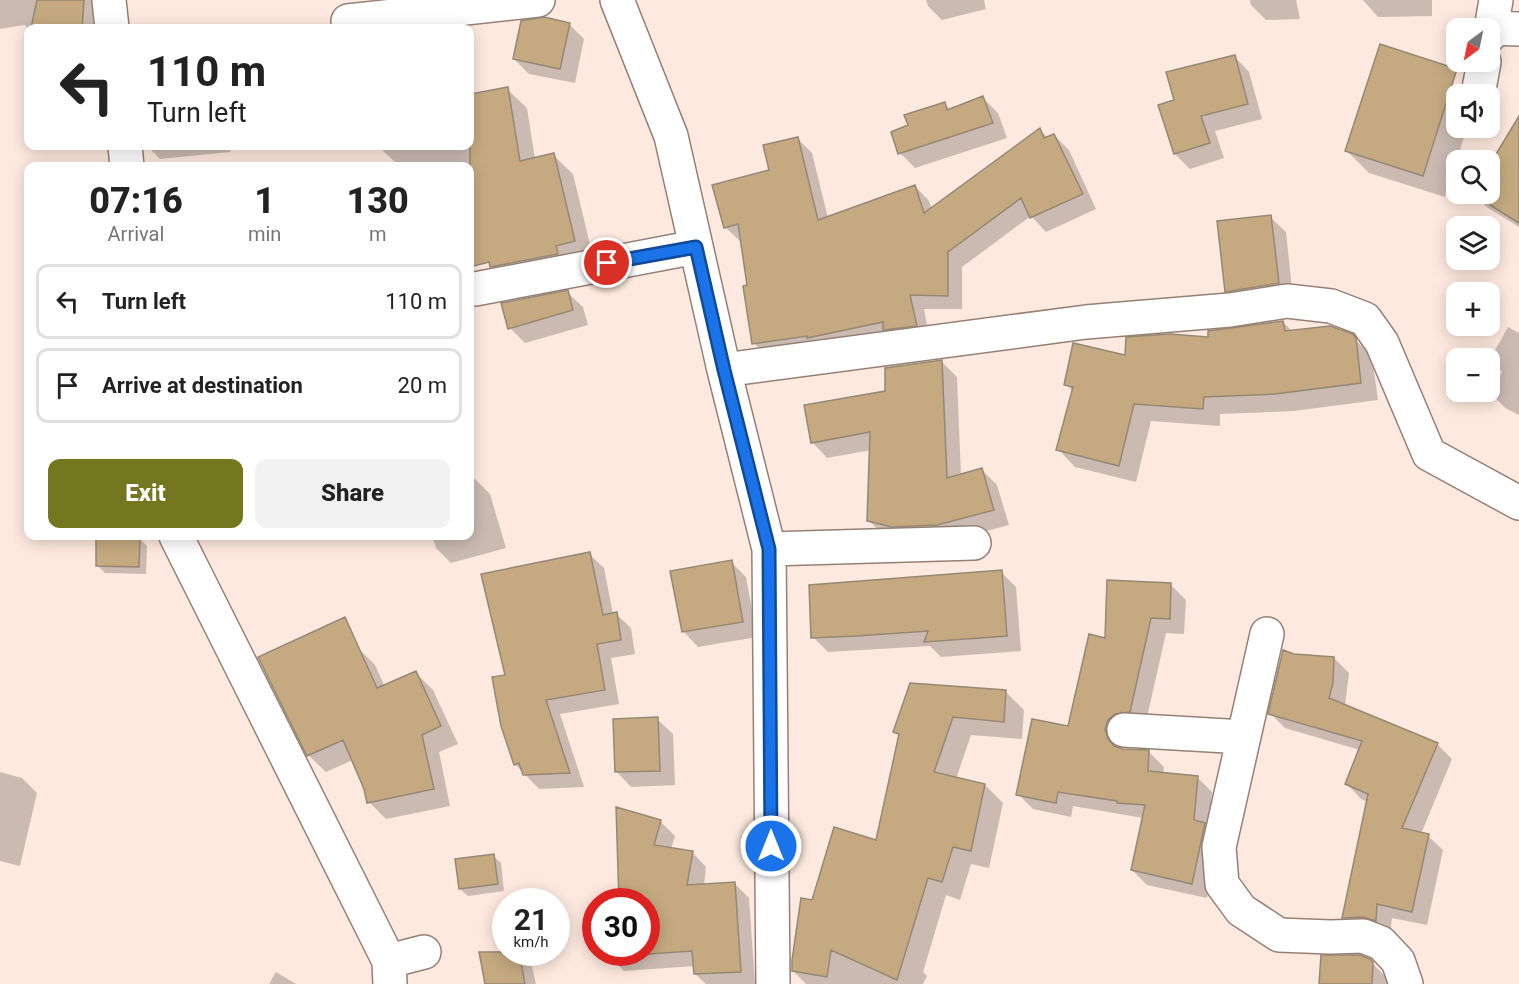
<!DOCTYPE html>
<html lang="en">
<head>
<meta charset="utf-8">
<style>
  :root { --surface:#fff; --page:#f2f2f2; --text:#222; --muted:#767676; --line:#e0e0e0; --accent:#74771f }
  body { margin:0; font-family:Roboto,sans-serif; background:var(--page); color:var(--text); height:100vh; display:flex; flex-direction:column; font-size:22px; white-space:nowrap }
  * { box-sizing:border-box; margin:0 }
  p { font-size:20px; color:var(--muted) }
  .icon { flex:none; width:33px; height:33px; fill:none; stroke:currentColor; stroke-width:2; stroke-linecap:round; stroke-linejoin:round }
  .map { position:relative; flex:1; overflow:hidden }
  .side { position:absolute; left:24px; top:162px; width:450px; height:378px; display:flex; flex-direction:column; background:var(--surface); border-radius:12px; box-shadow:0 3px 15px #0003 }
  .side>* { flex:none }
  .banner { position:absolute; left:24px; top:24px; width:450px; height:126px; border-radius:12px; box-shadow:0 3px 15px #0003; background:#fff; color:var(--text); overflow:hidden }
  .needle { width:39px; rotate:213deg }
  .controls { position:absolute; left:1446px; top:18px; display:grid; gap:12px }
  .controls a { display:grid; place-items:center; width:54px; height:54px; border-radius:12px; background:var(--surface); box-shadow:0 3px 15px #0003; font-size:30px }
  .speed { position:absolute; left:492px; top:888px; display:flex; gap:12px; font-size:30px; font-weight:700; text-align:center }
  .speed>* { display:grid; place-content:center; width:78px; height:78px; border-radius:50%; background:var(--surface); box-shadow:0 3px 15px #0003; line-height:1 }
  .speed small { font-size:15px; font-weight:400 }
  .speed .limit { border:9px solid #d22; background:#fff; color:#111 }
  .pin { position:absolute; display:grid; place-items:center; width:51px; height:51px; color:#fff; margin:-26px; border:3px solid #fff; border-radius:50%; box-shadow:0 2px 6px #0007 }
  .me { position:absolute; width:66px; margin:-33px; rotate:0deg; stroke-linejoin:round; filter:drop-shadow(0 0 4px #0008) }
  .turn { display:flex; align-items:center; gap:21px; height:126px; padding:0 24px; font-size:27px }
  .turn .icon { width:78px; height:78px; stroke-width:2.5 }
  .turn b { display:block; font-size:42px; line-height:51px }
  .eta { display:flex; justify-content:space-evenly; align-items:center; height:102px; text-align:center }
  .eta b { font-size:36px; font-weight:800; line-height:42px }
  .primary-button { display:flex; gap:12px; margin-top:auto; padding:12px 24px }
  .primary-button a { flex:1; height:69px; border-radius:12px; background:var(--accent); color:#fff; font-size:24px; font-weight:800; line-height:69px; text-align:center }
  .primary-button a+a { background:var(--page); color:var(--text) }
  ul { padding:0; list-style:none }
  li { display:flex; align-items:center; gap:18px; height:75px; margin:0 12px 9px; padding:0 12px; border:3px solid var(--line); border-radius:12px }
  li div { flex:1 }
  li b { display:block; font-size:22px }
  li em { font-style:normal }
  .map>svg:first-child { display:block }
  .shadow { fill:#0003 }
  .building { fill:#c5aa81; stroke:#958874; stroke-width:1.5 }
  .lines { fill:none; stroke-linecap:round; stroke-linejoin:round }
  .minor-casing { stroke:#968075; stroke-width:36 }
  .minor { stroke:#fff; stroke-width:33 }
  .route-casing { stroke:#114b97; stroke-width:15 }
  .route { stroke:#1a73e8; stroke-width:10 }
</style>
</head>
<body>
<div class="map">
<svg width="1519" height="984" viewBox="0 0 1519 984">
  <rect width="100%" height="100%" fill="#fde9df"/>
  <path class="shadow" d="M 0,0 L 98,0 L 97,28 L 28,29 L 25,25 L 0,29 Z
    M 926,0 L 984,0 L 986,9 L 942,20 L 928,6 Z
    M 1250,0 L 1296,0 L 1300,19 L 1266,20 L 1251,5 Z
    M 1363,0 L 1432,0 L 1432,16 L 1378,17 Z
    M 569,24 L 584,39 L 575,83 L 529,74 L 514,59 Z
    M 1234,56 L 1249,72 L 1262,119 L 1215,131 L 1224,158 L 1190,169 L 1175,154 L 1176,101 Z
    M 507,89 L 527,108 L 535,159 L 553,155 L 573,174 L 594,261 L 511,286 L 492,266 L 484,240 L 481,254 L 470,242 L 470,166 L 399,166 L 383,151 L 383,146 L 470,146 L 470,95 Z
    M 1450,89 L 1456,95 L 1456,128 L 1467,128 L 1445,197 L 1369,173 L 1347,151 Z
    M 983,98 L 998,113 L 1007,138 L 915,168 L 900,153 L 909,126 L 944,103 L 951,110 Z
    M 1514,128 L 1519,131 L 1519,227 L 1488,208 L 1473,194 L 1490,194 L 1490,166 Z
    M 1040,130 L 1048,138 L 1054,135 L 1069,150 L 1096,209 L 1046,232 L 1031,216 L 962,267 L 962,309 L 924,309 L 930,340 L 768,358 L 754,343 L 749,286 L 742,241 L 740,241 L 725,227 L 798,139 L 812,153 L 828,218 L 915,186 L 929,201 L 932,209 Z
    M 147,146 L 230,146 L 230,152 L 160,159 Z
    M 1270,217 L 1286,232 L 1293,298 L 1241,306 L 1226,291 Z
    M 567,292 L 583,307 L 588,325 L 525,343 L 510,328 Z
    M 1283,322 L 1292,331 L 1352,336 L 1372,357 L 1378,400 L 1294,411 L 1220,414 L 1220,426 L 1151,421 L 1136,482 L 1075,467 L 1058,449 L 1073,392 L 1066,384 L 1126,357 Z
    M 1508,327 L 1519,333 L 1519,415 L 1505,408 L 1490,392 L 1502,372 L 1490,359 Z
    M 942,362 L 957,377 L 961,476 L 982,470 L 997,485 L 1009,525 L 953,540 L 884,535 L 868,520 L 871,450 L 827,458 L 812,442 Z
    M 27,368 L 28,368 L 28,406 L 25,403 Z
    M 470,478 L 471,480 L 475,479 L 490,494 L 506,548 L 451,563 L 436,548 L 433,539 L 353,539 L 349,536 L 470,536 Z
    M 139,538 L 147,546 L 146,574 L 105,573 L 97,565 Z
    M 589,554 L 604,568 L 613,614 L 616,614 L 631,628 L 635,654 L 611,658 L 619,704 L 560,714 L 584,787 L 539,789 L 515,764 L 507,676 Z
    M 731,562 L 746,577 L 757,637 L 698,647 L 683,631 Z
    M 1001,572 L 1016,587 L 1021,651 L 941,657 L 930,646 L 828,652 L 813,637 Z
    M 1170,584 L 1186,600 L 1184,634 L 1166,633 L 1145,726 L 1123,735 L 1120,745 L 1121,750 L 1149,752 L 1164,767 L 1163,774 L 1197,777 L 1212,792 L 1209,828 L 1220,839 L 1207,898 L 1147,885 L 1132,870 L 1143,818 L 1073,806 L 1071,817 L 1033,809 L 1018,794 L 1069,728 L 1107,639 Z
    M 358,648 L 375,665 L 385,687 L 416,673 L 433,690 L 458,744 L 439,752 L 450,806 L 386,819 L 369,802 L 366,788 L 353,760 L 326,772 L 308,755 Z
    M 1294,655 L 1334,658 L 1349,673 L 1345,706 L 1437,744 L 1452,759 L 1421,834 L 1428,836 L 1443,850 L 1427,925 L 1392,918 L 1390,935 L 1358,932 L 1343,917 L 1368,802 L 1361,799 L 1347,784 L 1360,750 L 1285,728 L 1270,713 Z
    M 1005,691 L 1024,710 L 1022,739 L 971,735 L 956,779 L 985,785 L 1003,803 L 989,868 L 971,864 L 960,900 L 946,895 L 923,972 L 927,976 L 923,984 L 806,984 L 793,971 L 813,901 L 878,842 L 900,737 L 894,731 Z
    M 657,719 L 673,734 L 675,785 L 631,787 L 616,771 Z
    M 0,772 L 22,778 L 37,793 L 20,866 L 0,861 Z
    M 660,821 L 675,836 L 671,849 L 692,852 L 706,867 L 704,886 L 735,884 L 749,898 L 755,984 L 706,984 L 695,974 L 695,966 L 624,971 L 609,956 L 646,952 L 646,902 L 621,902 Z
    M 493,856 L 501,863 L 504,891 L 468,896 L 460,889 Z
    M 506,950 L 506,952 L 522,952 L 531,962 L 536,984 L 487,984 L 481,955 Z
    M 1372,963 L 1388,979 L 1387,984 L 1320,984 Z
    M 276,972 L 296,984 L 269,984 Z"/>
  <path class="building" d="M 37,0 L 84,0 L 82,28 L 31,28 Z
    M 544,17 L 570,23 L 560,69 L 513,59 L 521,21 Z
    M 1380,44 L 1457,69 L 1423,176 L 1345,151 Z
    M 1235,55 L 1248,104 L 1201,116 L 1210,143 L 1174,154 L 1158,105 L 1174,100 L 1166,72 Z
    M 508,87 L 520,161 L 554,153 L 575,241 L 556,246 L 558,254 L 490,267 L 489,262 L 470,267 L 470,94 Z
    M 983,96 L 993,123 L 898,154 L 891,132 L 908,125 L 904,115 L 945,102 L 947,110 Z
    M 1519,116 L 1519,223 L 1490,205 L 1490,164 Z
    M 1040,128 L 1044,138 L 1054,134 L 1083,194 L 1030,218 L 1021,198 L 948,252 L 948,296 L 910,295 L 917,326 L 883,330 L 883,322 L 807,338 L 807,336 L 752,344 L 743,286 L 747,285 L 738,224 L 724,228 L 712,185 L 769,170 L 763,145 L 798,137 L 818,220 L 915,185 L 924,213 Z
    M 1271,215 L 1279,283 L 1225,292 L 1217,221 Z
    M 568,290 L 573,310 L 508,329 L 501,303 Z
    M 1283,321 L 1285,331 L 1330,326 L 1353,334 L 1356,338 L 1361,383 L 1275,394 L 1204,397 L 1203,409 L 1134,404 L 1119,466 L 1056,450 L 1073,387 L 1064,385 L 1073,343 L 1125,355 L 1126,337 L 1170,334 L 1208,337 L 1208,331 Z
    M 942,360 L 947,478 L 982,468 L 994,510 L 937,525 L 892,527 L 867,521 L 870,432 L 811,443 L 804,405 L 885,391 L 885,368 Z
    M 96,537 L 140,537 L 139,567 L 96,566 Z
    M 590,552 L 603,615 L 617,612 L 621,640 L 597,644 L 605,690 L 546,700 L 570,773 L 523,775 L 519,763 L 514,765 L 501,726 L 492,677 L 505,675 L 481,574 Z
    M 732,560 L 743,622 L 682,632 L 670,571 Z
    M 1002,570 L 1007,636 L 924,642 L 928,631 L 857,636 L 811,638 L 809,585 Z
    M 1107,580 L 1171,583 L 1170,619 L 1151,618 L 1130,712 L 1115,714 L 1108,720 L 1105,729 L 1108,739 L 1114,746 L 1123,749 L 1149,750 L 1148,771 L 1198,776 L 1194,820 L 1205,823 L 1192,884 L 1131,870 L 1145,805 L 1117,803 L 1117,801 L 1058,792 L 1056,803 L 1016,795 L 1032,719 L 1068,726 L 1089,634 L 1105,638 Z
    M 345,617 L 377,688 L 416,671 L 441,726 L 422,735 L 434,789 L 367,803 L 364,789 L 343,740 L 307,756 L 258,657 Z
    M 1283,650 L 1294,654 L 1334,657 L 1333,683 L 1329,698 L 1438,743 L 1402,828 L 1429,834 L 1412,912 L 1377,904 L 1376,921 L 1363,917 L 1342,918 L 1368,794 L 1345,784 L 1362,741 L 1268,714 Z
    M 910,683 L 1006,690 L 1004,722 L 953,717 L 934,772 L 985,784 L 971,851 L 953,847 L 942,882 L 928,878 L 897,980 L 831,950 L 827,977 L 792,971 L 792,960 L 801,898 L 812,900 L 834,827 L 876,840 L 899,734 L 893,732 Z
    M 658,717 L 660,771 L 615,772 L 613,719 Z
    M 616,807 L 661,820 L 654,845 L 693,851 L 687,885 L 735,882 L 741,972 L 694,974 L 692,951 L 607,957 L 607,952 L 646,952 L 646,902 L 619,902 Z
    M 494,854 L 498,884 L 459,889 L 455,859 Z
    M 479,952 L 519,952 L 525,984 L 485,984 Z
    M 1321,955 L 1360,955 L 1370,959 L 1373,962 L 1372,984 L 1319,984 Z"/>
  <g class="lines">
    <defs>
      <path id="minor" d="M 109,0 L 112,28
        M 617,0 L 671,136 L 724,370 L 769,549 L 773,984
        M 348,21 L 538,0
        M 1491,28 L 1519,29
        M 1490,35 L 1496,0
        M 1478,94 L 1484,62
        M 125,146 L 127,166
        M 475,289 L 696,247
        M 724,370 L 1086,322 L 1230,310 L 1287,301 L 1331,306 L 1365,319 L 1382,343 L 1429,454 L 1519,503
        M 176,536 L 389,961 L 390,984
        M 769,549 L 974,543
        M 1267,634 L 1219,847 L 1222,884 L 1241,910 L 1279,935 L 1330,937 L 1363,936 L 1381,943 L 1398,961 L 1406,984
        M 1124,730 L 1244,737
        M 389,961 L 424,952"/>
    </defs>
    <use href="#minor" class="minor-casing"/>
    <use href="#minor" class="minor"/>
  </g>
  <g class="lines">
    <defs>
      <path id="route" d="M 607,263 L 696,247 L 724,370 L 769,549 L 771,846"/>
    </defs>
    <use href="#route" class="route-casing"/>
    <use href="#route" class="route"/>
  </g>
</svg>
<div class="controls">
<a><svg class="needle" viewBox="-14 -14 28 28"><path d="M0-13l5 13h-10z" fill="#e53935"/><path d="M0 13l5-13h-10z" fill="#767676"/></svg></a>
<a><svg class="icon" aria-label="sound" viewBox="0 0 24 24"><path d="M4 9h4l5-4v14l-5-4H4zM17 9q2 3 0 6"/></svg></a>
<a><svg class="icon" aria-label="search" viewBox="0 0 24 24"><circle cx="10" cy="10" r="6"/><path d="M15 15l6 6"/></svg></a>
<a><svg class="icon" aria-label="layers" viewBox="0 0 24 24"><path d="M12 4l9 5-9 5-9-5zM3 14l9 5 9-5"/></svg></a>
<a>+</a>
<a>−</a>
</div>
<div class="speed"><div>21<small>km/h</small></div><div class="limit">30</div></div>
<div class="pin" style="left:607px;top:263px;background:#d93025"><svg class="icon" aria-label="arrive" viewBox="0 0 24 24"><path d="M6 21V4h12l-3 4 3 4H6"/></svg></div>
<svg class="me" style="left:771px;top:846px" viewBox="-20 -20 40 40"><circle r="17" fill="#1a73e8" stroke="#fff" stroke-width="3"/><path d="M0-11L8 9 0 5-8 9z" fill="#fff"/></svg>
<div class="banner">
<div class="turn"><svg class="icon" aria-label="left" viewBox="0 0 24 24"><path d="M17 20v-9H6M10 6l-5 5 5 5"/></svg><div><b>110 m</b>Turn left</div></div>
</div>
<section class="side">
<div class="eta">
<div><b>07:16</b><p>Arrival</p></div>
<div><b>1</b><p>min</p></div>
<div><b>130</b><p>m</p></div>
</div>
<ul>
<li><svg class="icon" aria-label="left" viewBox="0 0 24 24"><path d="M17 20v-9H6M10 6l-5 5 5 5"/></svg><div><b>Turn left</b></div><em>110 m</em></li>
<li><svg class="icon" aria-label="arrive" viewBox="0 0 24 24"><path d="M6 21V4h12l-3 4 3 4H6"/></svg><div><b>Arrive at destination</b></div><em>20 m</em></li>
</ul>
<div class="primary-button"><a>Exit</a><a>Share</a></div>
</section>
</div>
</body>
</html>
